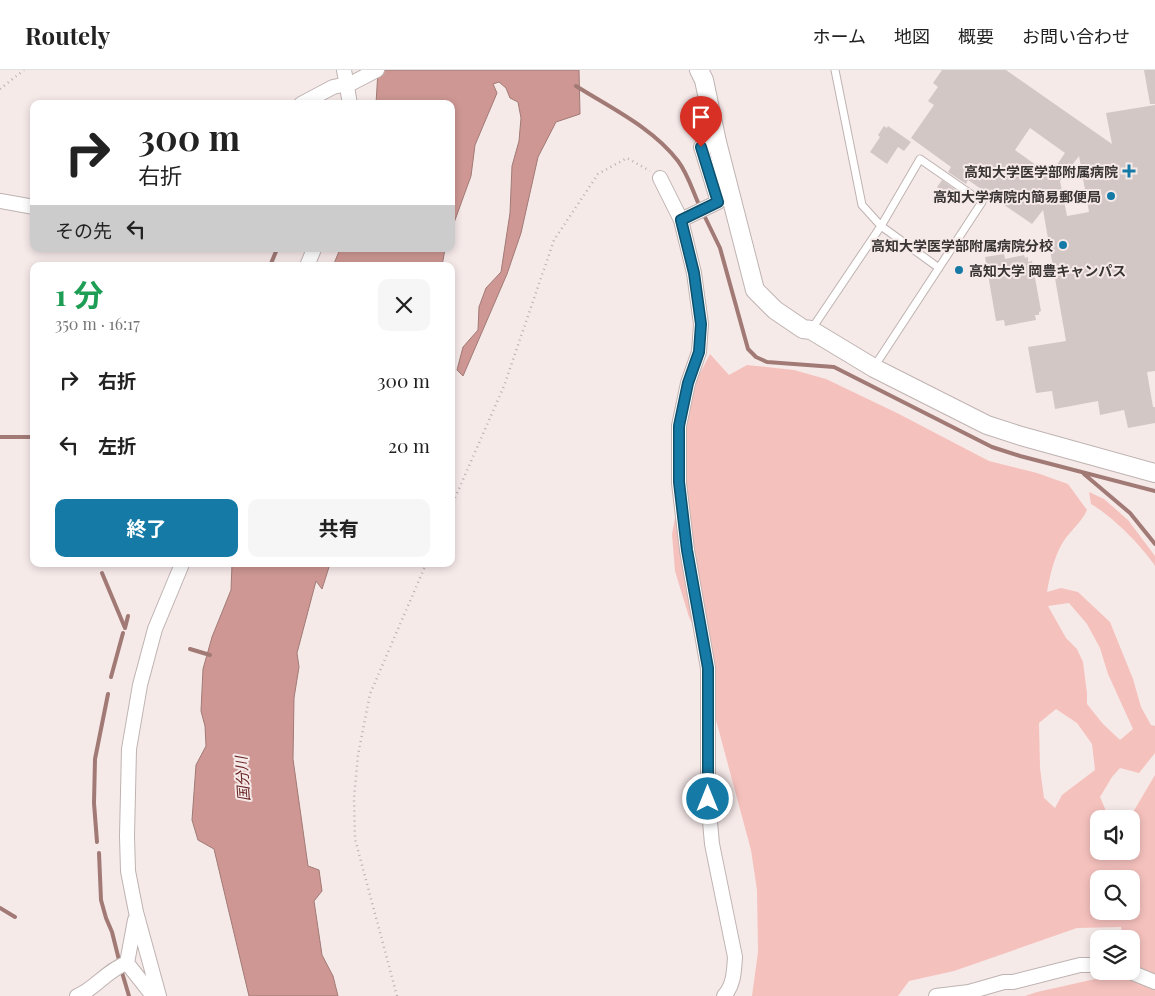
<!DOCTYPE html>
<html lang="ja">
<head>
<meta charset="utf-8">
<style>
  :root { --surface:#fff; --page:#f6f6f6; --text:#222; --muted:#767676; --line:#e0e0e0; --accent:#157aa5 }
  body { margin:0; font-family:"Playfair Display","Noto Sans JP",serif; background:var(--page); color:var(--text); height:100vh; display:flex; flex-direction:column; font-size:19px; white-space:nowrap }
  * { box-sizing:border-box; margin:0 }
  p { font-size:16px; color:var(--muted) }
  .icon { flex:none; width:28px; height:28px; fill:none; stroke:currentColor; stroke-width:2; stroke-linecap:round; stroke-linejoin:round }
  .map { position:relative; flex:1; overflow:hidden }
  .sheet { position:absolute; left:30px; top:192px; width:425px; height:305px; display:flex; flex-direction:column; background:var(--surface); border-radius:10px; box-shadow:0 2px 8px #0003 }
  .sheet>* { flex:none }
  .hud { position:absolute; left:30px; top:30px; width:425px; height:152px; border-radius:10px; box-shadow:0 2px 8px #0003; background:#fff; color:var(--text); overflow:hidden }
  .tools { position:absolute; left:1090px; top:740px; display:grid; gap:10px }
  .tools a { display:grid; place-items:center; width:50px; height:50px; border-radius:10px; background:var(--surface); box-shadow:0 2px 8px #0003; font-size:25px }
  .pin { position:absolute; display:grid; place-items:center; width:42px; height:42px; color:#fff; margin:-51px -21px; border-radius:50% 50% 50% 0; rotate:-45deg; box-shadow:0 0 5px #0007 }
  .pin .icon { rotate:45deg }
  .me { position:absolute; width:55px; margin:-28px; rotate:0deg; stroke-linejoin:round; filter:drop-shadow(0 0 4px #0008) }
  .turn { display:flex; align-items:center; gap:18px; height:105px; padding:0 25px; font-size:22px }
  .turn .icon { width:65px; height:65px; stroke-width:2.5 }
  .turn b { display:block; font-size:35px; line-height:42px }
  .then { display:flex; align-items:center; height:48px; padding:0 25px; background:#0003; gap:10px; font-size:19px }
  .round { display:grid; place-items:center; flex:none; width:52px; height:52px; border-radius:10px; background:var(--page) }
  .headline { display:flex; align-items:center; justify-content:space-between; height:85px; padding:0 25px }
  h1 { font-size:30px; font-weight:700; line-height:38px; color:#1e9e55 }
  .primary-button { display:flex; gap:10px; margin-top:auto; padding:10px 25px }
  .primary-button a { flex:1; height:58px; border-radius:10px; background:var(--accent); color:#fff; font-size:20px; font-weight:700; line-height:58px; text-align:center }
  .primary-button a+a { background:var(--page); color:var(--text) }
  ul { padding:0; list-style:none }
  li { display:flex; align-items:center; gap:15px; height:65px; padding:0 25px }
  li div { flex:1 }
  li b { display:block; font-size:19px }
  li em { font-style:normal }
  header { display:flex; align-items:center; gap:30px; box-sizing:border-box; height:70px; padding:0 25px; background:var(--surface); border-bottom:1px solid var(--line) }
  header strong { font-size:24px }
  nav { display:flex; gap:28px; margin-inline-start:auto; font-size:18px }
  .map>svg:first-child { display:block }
  .green { fill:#f5c1bd; fill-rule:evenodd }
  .water { fill:#ce9793; stroke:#a17a76 }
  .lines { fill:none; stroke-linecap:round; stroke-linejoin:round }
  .stream { stroke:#a17a76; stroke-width:4 }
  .building { fill:#d3c7c6; fill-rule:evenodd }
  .service-casing { stroke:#bfb3b2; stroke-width:9 }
  .minor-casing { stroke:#bfb3b2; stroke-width:16 }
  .tertiary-casing { stroke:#bfb3b2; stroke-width:20 }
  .path { stroke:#bab0af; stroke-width:2.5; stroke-dasharray:1 4; stroke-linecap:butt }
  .service { stroke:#fff; stroke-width:7 }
  .minor { stroke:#fff; stroke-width:14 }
  .tertiary { stroke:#fff; stroke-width:18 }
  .route-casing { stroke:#0e4f6b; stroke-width:12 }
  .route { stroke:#157aa5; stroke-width:9 }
  .poi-dot { fill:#157aa5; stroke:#f6eae9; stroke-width:2 }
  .labels { text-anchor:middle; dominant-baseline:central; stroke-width:4; stroke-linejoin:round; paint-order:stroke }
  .poi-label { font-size:14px; font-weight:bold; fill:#393534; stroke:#f6eae9; text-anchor:end }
  .water-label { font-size:15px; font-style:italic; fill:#692525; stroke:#f6eae9 }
</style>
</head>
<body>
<header>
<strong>Routely</strong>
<nav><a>ホーム</a><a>地図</a><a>概要</a><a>お問い合わせ</a></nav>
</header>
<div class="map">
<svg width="1155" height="926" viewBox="0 0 1155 926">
  <rect width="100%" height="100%" fill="#f6eae9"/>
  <path class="green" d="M 710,284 L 729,305 L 747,295 L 794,300 L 826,309 L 897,343 L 989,391 L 1037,403 L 1068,414 L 1087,440 C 1081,453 1070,461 1063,472 C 1054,487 1050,505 1047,522 L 1061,518 L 1078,522 L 1110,552 L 1133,609 L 1141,637 L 1151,655 L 1155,656 L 1155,683 L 1139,703 L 1120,698 L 1112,707 L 1100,727 L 1109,748 L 1114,749 L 1099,749 L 1099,781 L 1131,781 L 1131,749 L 1129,749 L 1155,705 L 1155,926 L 1025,926 L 1037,922 L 1131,901 L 1131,869 L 1123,869 L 1121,857 L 1077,858 L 954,901 L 909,911 L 898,926 L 752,926 L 758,882 L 757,820 L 751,780 L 713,639 L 701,570 L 689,547 L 675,501 L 672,464 L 679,426 L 681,387 L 687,357 L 689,324 ZM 1069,533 L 1087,554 L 1100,578 L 1108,604 L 1133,659 L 1120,670 L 1103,654 L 1087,634 L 1087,623 L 1083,592 L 1077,579 L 1066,568 L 1048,536 ZM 1056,639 L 1077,653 L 1092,674 L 1095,700 L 1062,725 L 1055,738 L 1044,728 L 1040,698 L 1039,653 ZM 1099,809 L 1131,809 L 1131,841 L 1099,841 Z
    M 1089,422 L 1104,429 L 1128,450 L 1155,486 L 1155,496 C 1141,475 1113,447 1091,434 Z"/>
  <path class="water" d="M 378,0 L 579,0 L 580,44 L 556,52 L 538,87 L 521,163 L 507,204 L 463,306 L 457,300 L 463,277 L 478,260 L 479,237 L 486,218 L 501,202 L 510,143 L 512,96 L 519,71 L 521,48 L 518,32 L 510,28 L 506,18 L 499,12 L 493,14 L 497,23 L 475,75 L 471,106 L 451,161 L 451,34 L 376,34 Z
    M 340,179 L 445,179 L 442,196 L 333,196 Z
    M 232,494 L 330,494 L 322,519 L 316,511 L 297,583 L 299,597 L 294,628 L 293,689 L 308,796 L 319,800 L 322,821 L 314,831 L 322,885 L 333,906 L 338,926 L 249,926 L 214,779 L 198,770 L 192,750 L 196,695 L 206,676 L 205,656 L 201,641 L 203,599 L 212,567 L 231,520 Z"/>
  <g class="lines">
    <path class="stream" d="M 576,16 C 611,38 653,58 678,91 C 688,104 693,122 700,137
      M 703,143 L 720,178 L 748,279 L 756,287 L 767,292 L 834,297 L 992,377 L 1020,386 L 1155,421
      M 270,196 L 277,179
      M 0,367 L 34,367
      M 1084,404 L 1130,443 L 1155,474
      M 102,503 L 125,558
      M 125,558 L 128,546
      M 190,579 L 210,585
      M 111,607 L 123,563
      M 97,772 L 94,733 L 95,689 L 108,624
      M 99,783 L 101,830 L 106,848 L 112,862 L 119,890
      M 0,838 L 15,847
      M 121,899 L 129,926"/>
  </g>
  <path class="building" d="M 942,0 L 1006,0 L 1112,74 L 1106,43 L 1155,35 L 1155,301 L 1147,302 L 1153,337 L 1155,337 L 1155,353 L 1128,358 L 1124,340 L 1100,345 L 1098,331 L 1055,339 L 1052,321 L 1036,323 L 1028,277 L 1066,271 L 1043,140 L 1032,154 L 968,110 L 966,114 L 948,102 L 951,97 L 911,68 L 934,35 L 928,31 L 938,17 L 933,13 ZM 1030,58 L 1065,83 L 1050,105 L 1015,80 ZM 1079,86 L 1089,142 L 1067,146 L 1060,111 Z
    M 1144,0 L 1155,0 L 1155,34 L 1150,34 Z
    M 884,56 L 887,58 L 888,56 L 911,72 L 904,81 L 898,77 L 887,94 L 870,82 L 880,67 L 878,65 Z
    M 942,110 L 960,123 L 955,130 L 937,117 Z
    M 1004,184 L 1005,189 L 1024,185 L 1025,188 L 1028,187 L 1028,192 L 1032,191 L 1041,241 L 1039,242 L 1039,245 L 1035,245 L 1036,250 L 1005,256 L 1004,250 L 996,251 L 985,187 Z"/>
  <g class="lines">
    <defs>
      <path id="service" d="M 835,0 L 862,135 L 881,156 L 939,198
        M 811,260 L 881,156 L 920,89 L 982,132 L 874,297"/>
      <path id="minor" d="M 344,0 L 350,34
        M 301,34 L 333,17 L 352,13 L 377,0
        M 717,72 L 701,77 L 718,132 L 681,150 L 694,203 L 701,254 L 699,282 L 688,313 L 679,356 L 679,413 L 687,480 L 708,598 L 708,729 L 712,774 L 735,887 C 734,901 734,915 724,926
        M 660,108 L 681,150
        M 0,131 L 34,137
        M 307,196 L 314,179
        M 127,893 L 153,926
        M 1128,901 L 1155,912
        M 77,926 C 94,920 107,900 127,893 L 135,850
        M 159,926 L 136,842 L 128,801 L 127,766 L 129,679 L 140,615 L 155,559 L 182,494
        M 936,926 L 969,922 L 1004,912 L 1013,912 L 1080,895 L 1099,895"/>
      <path id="tertiary" d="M 699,0 L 704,10 L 717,72 L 755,220 L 775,240 L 803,259 L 811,260 L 874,298 L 987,355 L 1021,366 L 1155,403"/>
    </defs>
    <use href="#service" class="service-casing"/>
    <use href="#minor" class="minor-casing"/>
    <use href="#tertiary" class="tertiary-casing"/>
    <path class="path" d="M 0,19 L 24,0
      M 451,437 L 504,316 L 554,170 L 598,104 L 627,88 L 650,101
      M 397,926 L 355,769 L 354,728 L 358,685 L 370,624 L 426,494"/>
    <use href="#service" class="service"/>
    <use href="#minor" class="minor"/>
    <use href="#tertiary" class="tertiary"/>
  </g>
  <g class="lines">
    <defs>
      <path id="route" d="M 701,77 L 718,132 L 681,150 L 694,203 L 701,254 L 699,282 L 688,313 L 679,356 L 679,412 L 687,480 L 708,598 L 708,729"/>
    </defs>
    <use href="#route" class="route-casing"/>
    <use href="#route" class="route"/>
  </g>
  <g class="poi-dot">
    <path d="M1126.5 93.5h5v5h5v5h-5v5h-5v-5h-5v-5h5z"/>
    <circle cx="1111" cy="126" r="5"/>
    <circle cx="1063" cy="175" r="5"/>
    <circle cx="959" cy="200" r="5"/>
  </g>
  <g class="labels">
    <g class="poi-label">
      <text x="1118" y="101">高知大学医学部附属病院</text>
      <text x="1101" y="126">高知大学病院内簡易郵便局</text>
      <text x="1053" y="175">高知大学医学部附属病院分校</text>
      <text x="969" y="200" text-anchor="start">高知大学 岡豊キャンパス</text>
    </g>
    <g class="water-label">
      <text transform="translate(242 709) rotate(-94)">国分川</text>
    </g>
  </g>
</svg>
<div class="tools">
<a><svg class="icon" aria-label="sound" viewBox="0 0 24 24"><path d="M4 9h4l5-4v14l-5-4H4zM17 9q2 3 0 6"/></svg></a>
<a><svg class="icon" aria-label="search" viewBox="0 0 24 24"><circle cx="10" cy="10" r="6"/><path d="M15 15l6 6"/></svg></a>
<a><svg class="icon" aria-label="layers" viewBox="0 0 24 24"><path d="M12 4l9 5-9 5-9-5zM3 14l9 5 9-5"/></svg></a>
</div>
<div class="pin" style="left:701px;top:77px;background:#d93025"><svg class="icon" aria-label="arrive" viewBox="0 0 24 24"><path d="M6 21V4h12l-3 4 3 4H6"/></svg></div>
<svg class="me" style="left:708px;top:729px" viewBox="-20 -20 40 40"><circle r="17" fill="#157aa5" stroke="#fff" stroke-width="3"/><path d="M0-11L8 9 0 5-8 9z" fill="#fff"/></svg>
<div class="hud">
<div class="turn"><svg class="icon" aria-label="right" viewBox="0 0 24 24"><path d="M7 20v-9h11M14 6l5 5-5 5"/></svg><div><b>300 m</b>右折</div></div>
<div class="then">その先<svg class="icon" aria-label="left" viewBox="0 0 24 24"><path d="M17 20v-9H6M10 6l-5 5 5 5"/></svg></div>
</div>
<section class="sheet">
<div class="headline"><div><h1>1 分</h1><p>350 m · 16:17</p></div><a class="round"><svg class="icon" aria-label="close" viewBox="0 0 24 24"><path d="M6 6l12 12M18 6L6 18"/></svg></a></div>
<ul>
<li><svg class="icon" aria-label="right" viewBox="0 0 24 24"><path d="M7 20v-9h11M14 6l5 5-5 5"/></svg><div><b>右折</b></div><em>300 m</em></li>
<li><svg class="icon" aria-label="left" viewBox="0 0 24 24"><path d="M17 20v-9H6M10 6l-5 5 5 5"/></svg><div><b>左折</b></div><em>20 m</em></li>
</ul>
<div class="primary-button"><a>終了</a><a>共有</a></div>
</section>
</div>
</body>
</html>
